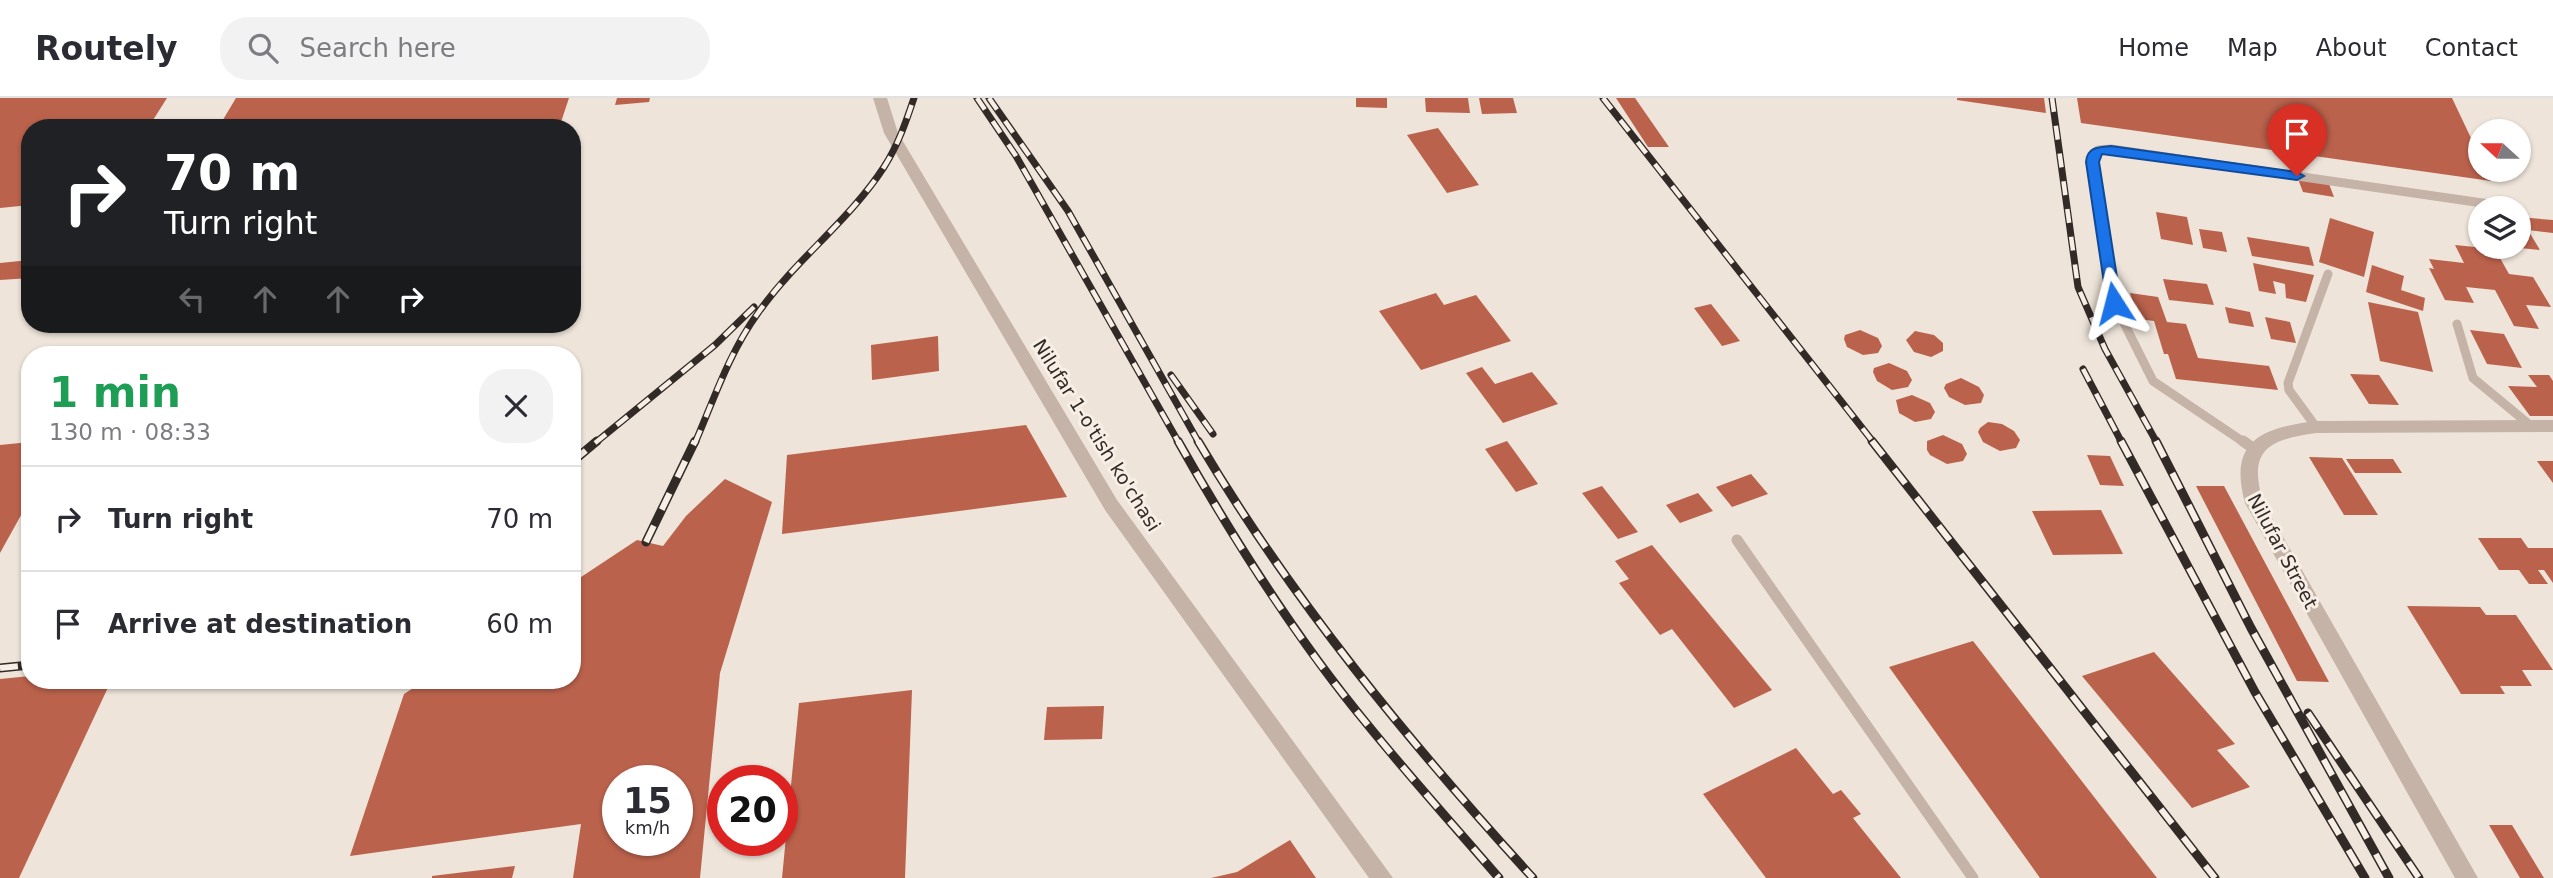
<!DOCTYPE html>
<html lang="en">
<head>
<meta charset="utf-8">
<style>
  :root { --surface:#fff; --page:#f2f2f3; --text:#2b2b33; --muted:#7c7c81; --line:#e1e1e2 }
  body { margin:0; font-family:"DejaVu Sans",sans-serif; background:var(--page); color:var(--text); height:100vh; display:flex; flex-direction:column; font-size:26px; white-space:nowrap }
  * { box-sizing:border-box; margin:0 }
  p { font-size:23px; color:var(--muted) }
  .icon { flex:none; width:38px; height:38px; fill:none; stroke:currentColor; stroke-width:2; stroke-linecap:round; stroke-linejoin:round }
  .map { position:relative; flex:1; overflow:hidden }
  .drawer { position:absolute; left:21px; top:248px; width:560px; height:343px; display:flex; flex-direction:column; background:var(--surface); border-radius:28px; box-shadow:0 2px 5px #0004 }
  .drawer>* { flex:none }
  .hud { position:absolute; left:21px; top:21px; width:560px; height:214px; border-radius:28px; box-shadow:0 2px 5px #0004; background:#202124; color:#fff; overflow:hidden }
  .needle { width:46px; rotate:291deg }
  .controls { position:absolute; left:2468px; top:21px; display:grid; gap:14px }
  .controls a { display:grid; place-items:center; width:63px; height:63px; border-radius:50%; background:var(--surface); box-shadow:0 2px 5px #0004; font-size:35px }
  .speed { position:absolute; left:602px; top:667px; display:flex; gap:14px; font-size:35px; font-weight:700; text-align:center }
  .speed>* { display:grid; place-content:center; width:91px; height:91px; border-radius:50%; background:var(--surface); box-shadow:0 2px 5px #0004; line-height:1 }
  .speed small { font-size:18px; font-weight:400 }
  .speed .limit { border:10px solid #d22; background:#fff; color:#111 }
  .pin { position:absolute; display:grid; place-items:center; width:60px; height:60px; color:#fff; margin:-72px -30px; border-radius:50% 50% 50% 0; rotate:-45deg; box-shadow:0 0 7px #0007 }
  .pin .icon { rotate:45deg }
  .me { position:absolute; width:77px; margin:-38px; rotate:351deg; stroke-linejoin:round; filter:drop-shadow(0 0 5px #0008) }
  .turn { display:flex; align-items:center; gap:24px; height:147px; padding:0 28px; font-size:32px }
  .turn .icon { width:91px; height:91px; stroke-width:2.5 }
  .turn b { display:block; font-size:49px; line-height:60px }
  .lanes { display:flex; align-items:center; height:66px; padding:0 28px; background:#0003; justify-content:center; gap:35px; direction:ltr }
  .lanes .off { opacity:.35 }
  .round { display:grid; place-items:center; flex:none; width:74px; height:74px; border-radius:28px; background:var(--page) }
  .overview { display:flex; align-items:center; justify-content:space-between; height:119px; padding:0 28px }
  h1 { font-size:42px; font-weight:700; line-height:52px; color:#1e9e55 }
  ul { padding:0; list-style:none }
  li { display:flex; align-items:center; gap:21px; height:105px; padding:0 28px; border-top:2px solid var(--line) }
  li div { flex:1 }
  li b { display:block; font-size:26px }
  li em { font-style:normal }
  header { display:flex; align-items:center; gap:42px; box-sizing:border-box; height:98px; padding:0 35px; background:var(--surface); border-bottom:2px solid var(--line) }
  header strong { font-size:33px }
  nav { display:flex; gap:38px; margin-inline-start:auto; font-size:24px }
  .search { width:490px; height:63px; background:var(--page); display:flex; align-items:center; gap:18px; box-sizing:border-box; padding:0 24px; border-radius:28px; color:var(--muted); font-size:26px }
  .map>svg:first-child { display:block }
  .building { fill:#ba624c; fill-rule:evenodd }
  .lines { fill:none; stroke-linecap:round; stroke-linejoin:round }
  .service-far1 { stroke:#c5b3a7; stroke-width:9 }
  .service { stroke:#c5b3a7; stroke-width:11 }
  .minor { fill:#c5b3a7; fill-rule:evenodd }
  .rail-far1-casing { stroke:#322a27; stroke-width:7 }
  .rail-casing { stroke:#322a27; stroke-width:9 }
  .rail-far1 { stroke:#f7eee5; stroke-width:4.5; stroke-dasharray:14; stroke-linecap:butt }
  .rail { stroke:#f7eee5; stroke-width:6; stroke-dasharray:18; stroke-linecap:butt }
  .route { fill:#1a73e8; stroke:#114b97; stroke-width:2 }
  .labels { text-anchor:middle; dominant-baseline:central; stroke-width:6; stroke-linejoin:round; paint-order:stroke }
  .street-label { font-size:19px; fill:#322a27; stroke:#f7eee5 }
</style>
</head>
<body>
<header>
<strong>Routely</strong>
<div class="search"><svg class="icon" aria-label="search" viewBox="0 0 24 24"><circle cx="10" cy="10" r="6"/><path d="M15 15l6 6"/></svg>Search here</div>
<nav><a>Home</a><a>Map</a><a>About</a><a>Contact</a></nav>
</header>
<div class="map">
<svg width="2553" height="780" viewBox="0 0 2553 780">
  <rect width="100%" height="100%" fill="#eee4d9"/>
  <path class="building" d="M 0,0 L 167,0 L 148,30 L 30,30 L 30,107 L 0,110 Z
    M 236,0 L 569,0 L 559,30 L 218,30 Z
    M 617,0 L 650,0 L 649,4 L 615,7 Z
    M 1356,0 L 1387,0 L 1387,10 L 1356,9 Z
    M 1425,0 L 1468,0 L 1470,15 L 1426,14 Z
    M 1479,0 L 1513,0 L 1517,15 L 1482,16 Z
    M 1616,0 L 1635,0 L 1669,49 L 1648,49 Z
    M 1957,0 L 2044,0 L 2046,15 L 1957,2 Z
    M 2077,0 L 2452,0 L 2480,59 L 2480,72 L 2486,72 L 2491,83 L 2081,25 Z
    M 1438,30 L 1479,87 L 1447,95 L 1407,37 Z
    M 2298,81 L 2329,86 L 2334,99 L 2303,94 Z
    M 2156,114 L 2187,119 L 2193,147 L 2161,141 Z
    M 2518,119 L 2553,122 L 2553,135 L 2528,132 L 2540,152 L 2520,150 Z
    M 2330,120 L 2374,134 L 2364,179 L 2319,164 Z
    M 2199,131 L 2222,134 L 2227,154 L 2203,150 Z
    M 2247,139 L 2309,149 L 2314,168 L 2252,158 Z
    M 2455,147 L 2495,151 L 2509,176 L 2533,179 L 2551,209 L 2526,207 L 2539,231 L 2514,228 L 2495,192 L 2466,189 L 2474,205 L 2445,202 L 2429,170 L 2434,171 L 2429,161 L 2464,165 Z
    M 30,162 L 30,180 L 0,182 L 0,165 Z
    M 2253,165 L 2314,177 L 2306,204 L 2286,200 L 2285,186 L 2273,183 L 2276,196 L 2259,193 Z
    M 2372,167 L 2404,178 L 2401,192 L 2425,200 L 2423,213 L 2366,194 Z
    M 2163,181 L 2207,186 L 2214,207 L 2169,202 Z
    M 1436,195 L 1444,207 L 1476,197 L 1511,243 L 1421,272 L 1379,213 Z
    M 2130,195 L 2158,199 L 2167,224 L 2186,226 L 2198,260 L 2269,268 L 2278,292 L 2176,281 L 2168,256 L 2164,256 L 2154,223 L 2138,221 Z
    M 2368,204 L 2418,214 L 2433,274 L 2380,263 Z
    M 1711,206 L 1740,243 L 1722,248 L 1694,210 Z
    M 2225,209 L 2250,214 L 2254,229 L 2229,225 Z
    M 2265,219 L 2290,224 L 2296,245 L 2271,241 Z
    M 1860,232 L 1878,240 L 1882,248 L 1878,255 L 1863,257 L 1847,249 L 1844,241 L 1845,237 Z
    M 2470,232 L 2504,236 L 2522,270 L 2487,266 Z
    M 1915,233 L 1934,237 L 1943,245 L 1943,253 L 1931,259 L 1914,254 L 1906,242 Z
    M 938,238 L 939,273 L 872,282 L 871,247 Z
    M 1889,265 L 1907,273 L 1912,282 L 1908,289 L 1892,292 L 1877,283 L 1873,274 L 1874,270 Z
    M 1482,269 L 1495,286 L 1532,274 L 1558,306 L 1503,325 L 1466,275 Z
    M 2350,276 L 2379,277 L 2399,307 L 2369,306 Z
    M 2528,277 L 2549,277 L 2553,283 L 2553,318 L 2530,318 L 2508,288 L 2537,289 Z
    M 1961,280 L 1979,289 L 1984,297 L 1981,305 L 1965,307 L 1949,299 L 1944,290 L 1946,286 Z
    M 1912,297 L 1930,305 L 1935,314 L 1931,321 L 1915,324 L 1899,315 L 1896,302 Z
    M 1988,324 L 2002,326 L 2014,333 L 2020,342 L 2016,350 L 2000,353 L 1983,344 L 1978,334 L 1980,330 Z
    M 1026,327 L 1067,399 L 782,436 L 787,357 Z
    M 1943,337 L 1962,346 L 1967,356 L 1963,363 L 1947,366 L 1930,357 L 1927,352 L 1927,343 Z
    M 1507,343 L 1538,386 L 1516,394 L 1485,351 Z
    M 30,344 L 30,401 L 0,455 L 0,347 Z
    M 2087,357 L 2110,358 L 2124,388 L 2100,387 Z
    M 2309,359 L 2342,360 L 2378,417 L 2344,417 Z
    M 2346,361 L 2393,361 L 2402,375 L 2355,375 Z
    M 2537,363 L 2553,363 L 2553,385 Z
    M 1751,376 L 1768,396 L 1732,409 L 1716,389 Z
    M 725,381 L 772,404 L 720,575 L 700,780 L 573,780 L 581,726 L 350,758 L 404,596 L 424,583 L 572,583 L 572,485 L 637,442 L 663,448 L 686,418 ZM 618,682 L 677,682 L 677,742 L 618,742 Z
    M 1602,388 L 1638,434 L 1618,441 L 1582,395 Z
    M 2196,388 L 2224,388 L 2329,584 L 2297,583 Z
    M 1698,395 L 1713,413 L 1680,425 L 1666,407 Z
    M 2101,412 L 2123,456 L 2053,457 L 2032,413 Z
    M 2478,440 L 2521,440 L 2528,450 L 2553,450 L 2553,485 L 2544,472 L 2538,472 L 2548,486 L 2529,486 L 2519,472 L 2499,472 Z
    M 1652,447 L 1772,592 L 1734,610 L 1672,531 L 1660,537 L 1619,485 L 1629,481 L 1615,463 Z
    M 2407,508 L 2480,509 L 2486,517 L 2516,517 L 2553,572 L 2522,572 L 2532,588 L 2500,588 L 2505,596 L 2461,596 Z
    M 1973,543 L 2157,780 L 2040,780 L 1889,569 Z
    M 2154,554 L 2235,646 L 2217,652 L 2250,689 L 2192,710 L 2082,578 Z
    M 30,578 L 30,583 L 111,583 L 19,780 L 0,780 L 0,581 Z
    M 912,592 L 905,780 L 782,780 L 799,605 Z
    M 1104,608 L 1102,641 L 1044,642 L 1047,609 Z
    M 1796,650 L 1833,696 L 1841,692 L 1861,716 L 1853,720 L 1901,780 L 1766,780 L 1703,696 Z
    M 2489,727 L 2512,727 L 2544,780 L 2520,780 Z
    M 1290,742 L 1316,780 L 1211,780 L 1237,774 Z
    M 515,768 L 512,780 L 432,780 L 432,778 Z"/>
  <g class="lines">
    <path class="service-far1" d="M 2457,226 L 2473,280 L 2531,328
      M 2316,329 L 2289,292 L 2288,285 L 2328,176
      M 2245,345 L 2153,283 L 2114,205 L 2093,57 L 2098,52 L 2111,51 L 2510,109"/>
    <path class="service" d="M 2243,343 L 2254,351
      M 1737,442 L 1973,780"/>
    <path class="minor" d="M 873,0 L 887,0 L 898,35 L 1117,402 L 1393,780 L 1369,780 L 1105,412 L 884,35 Z
      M 2553,322 L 2553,334 L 2316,335 C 2267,342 2248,352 2263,404 L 2478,780 L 2455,780 L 2245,405 C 2228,343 2261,330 2316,323 Z"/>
    <defs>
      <path id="rail-far1" d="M 977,0 L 1016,58 L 1179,345
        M 989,0 L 1068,113 L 1199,345
        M 1603,0 L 1874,345
        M 2052,0 L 2078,189 L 2105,251 L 2157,345
        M 2083,271 L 2122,345
        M 1171,277 L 1213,336
        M 595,345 L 715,247 L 754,209
        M 695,345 C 714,301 729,255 758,215 C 795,162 849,123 884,69 C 898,47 906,24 914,0"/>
      <path id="rail" d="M 1178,343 C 1234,442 1295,539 1367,626 C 1410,679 1455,729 1499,780
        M 1198,343 C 1292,502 1409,644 1533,780
        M 1872,343 L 2215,780
        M 2121,343 L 2255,594 L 2365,780
        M 2156,343 L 2251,530 L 2389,780
        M 572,364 L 597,343
        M 646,444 L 695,343
        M 0,570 L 30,567
        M 2308,615 L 2419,780"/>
    </defs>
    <use href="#rail-far1" class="rail-far1-casing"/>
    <use href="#rail" class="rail-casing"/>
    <use href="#rail-far1" class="rail-far1"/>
    <use href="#rail" class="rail"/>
  </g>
  <path class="route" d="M 2111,48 L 2297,74 L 2304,78 L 2297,82 L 2102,56 L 2099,64 L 2121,205 L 2114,210 L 2107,205 L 2086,64 C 2087,49 2098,49 2111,48 Z"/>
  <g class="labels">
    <g class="street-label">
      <text transform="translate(1097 337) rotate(58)">Nilufar 1-o'tish ko'chasi</text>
      <text transform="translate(2283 453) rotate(62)">Nilufar Street</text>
    </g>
  </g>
</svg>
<div class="controls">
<a><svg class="needle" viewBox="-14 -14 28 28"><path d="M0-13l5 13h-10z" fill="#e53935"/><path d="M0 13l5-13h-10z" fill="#7c7c81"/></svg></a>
<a><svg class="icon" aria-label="layers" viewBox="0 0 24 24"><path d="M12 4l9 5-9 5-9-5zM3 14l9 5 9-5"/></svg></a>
</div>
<div class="speed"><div>15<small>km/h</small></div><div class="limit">20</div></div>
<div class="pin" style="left:2297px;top:78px;background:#d93025"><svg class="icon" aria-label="arrive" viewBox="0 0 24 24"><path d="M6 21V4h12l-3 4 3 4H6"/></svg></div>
<svg class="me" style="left:2114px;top:205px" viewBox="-20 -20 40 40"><path d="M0-17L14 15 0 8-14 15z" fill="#1a73e8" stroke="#fff" stroke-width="4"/></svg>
<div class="hud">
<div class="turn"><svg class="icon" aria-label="right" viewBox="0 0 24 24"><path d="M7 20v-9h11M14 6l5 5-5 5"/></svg><div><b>70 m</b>Turn right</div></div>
<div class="lanes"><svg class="icon off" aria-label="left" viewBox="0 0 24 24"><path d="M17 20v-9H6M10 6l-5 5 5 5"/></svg><svg class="icon off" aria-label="ahead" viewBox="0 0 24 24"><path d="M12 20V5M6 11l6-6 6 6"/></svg><svg class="icon off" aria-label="ahead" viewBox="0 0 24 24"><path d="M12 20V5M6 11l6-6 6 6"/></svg><svg class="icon" aria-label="right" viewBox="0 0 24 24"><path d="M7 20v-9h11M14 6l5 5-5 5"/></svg></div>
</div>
<section class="drawer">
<div class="overview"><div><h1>1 min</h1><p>130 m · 08:33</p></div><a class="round"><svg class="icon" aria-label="close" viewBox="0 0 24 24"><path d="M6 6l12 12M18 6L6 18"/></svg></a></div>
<ul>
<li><svg class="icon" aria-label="right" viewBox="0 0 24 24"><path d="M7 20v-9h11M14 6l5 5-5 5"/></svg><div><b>Turn right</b></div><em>70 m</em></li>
<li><svg class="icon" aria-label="arrive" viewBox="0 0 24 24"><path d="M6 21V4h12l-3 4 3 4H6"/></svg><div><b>Arrive at destination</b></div><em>60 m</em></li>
</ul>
</section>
</div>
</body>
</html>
